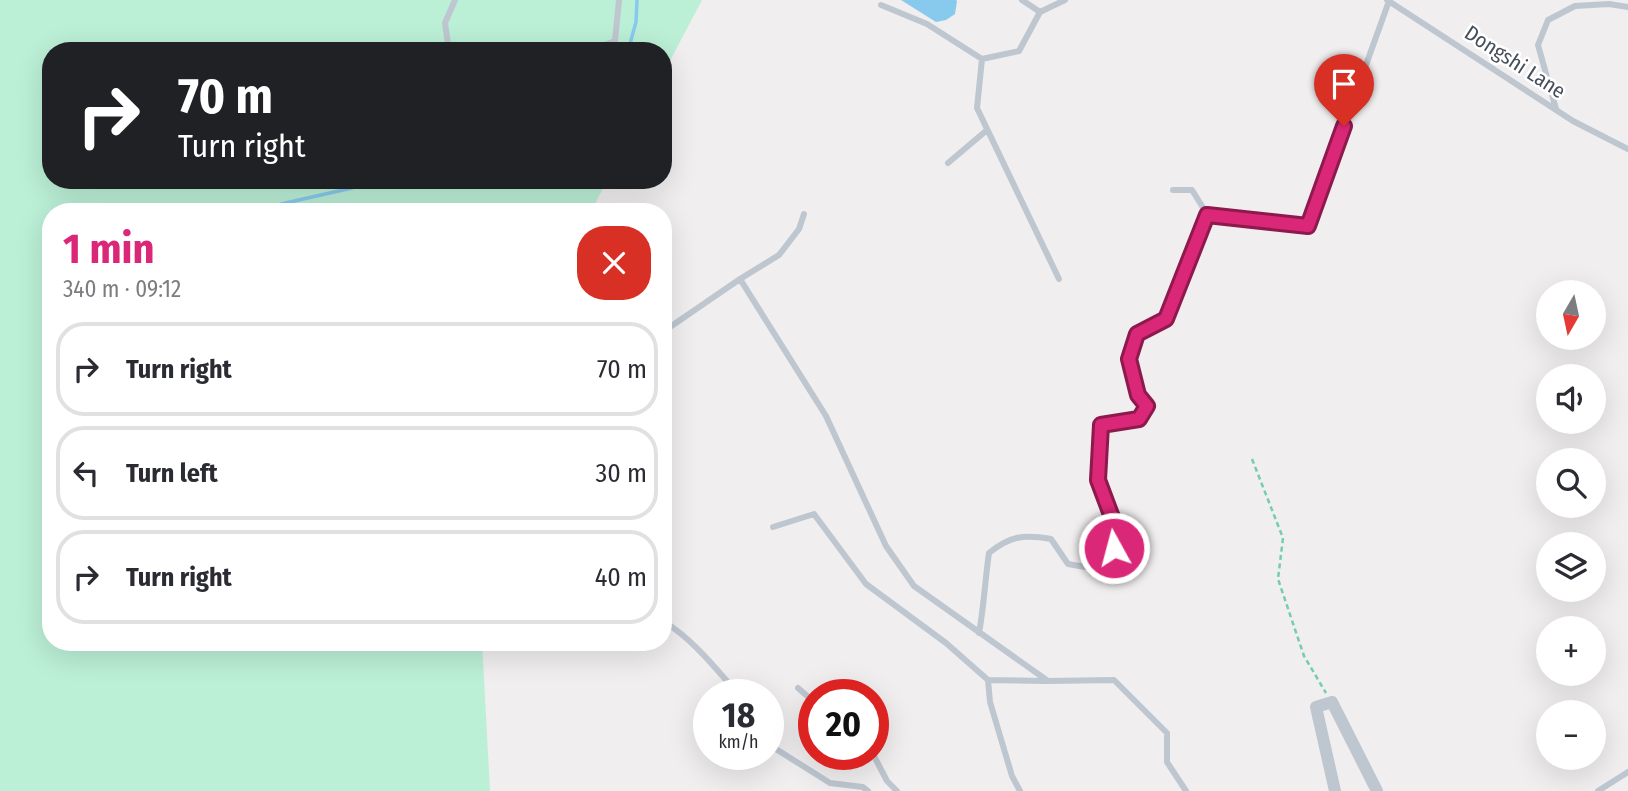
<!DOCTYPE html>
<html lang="en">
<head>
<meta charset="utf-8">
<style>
  :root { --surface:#fff; --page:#f2f2f3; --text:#2b2b33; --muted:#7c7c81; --line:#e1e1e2; --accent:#db2777 }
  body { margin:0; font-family:"Fira Sans Condensed",sans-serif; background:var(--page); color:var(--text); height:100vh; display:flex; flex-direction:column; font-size:26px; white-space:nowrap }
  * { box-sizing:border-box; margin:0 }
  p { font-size:23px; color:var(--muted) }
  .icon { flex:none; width:38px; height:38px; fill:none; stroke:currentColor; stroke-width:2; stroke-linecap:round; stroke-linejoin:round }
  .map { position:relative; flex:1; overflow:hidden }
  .side { position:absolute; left:42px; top:203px; width:630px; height:448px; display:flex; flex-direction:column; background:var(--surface); border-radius:28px; box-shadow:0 7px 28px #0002 }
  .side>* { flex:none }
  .top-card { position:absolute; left:42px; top:42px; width:630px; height:147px; border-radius:28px; box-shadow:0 7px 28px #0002; background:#202124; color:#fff; overflow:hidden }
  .needle { width:46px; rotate:189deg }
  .tools { position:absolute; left:1536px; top:280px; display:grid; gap:14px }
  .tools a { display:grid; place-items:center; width:70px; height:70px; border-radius:50%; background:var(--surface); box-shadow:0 7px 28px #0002; font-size:35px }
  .speed { position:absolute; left:693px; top:679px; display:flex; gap:14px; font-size:35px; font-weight:700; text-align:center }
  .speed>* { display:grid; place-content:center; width:91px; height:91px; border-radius:50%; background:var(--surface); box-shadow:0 7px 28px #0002; line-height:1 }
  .speed small { font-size:18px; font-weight:400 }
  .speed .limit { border:10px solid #d22; background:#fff; color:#111 }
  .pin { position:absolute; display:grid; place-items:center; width:60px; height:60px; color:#fff; margin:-72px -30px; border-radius:50% 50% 50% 0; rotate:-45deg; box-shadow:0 0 7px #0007 }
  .pin .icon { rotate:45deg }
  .me { position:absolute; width:77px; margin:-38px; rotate:353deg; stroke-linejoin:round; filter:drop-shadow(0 0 5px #0008) }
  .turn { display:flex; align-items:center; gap:24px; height:147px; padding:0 21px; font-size:32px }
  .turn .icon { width:91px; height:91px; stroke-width:2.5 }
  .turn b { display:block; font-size:49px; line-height:60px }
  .round { display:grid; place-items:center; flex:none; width:74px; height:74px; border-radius:28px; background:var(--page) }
  .head { display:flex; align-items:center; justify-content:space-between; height:119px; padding:0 21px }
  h1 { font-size:42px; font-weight:700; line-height:52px; color:var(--accent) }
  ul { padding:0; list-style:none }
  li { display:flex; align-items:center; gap:21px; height:94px; margin:0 14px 10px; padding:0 7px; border:4px solid var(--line); border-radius:28px }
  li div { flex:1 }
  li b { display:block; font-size:26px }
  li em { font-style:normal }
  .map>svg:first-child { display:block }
  .green { fill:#bbefd6 }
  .water { fill:#87caed }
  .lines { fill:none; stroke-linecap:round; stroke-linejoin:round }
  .stream { stroke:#87caed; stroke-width:3.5 }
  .path { stroke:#72cead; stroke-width:2.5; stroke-dasharray:5 3.5; stroke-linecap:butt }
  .service { stroke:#bec6d0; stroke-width:6 }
  .minor { stroke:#bec6d0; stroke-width:12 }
  .route-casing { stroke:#8e194d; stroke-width:18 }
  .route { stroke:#db2777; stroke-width:12 }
  .labels { text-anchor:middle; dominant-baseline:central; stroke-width:5; stroke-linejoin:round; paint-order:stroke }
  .street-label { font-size:21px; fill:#464e5b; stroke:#fff }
</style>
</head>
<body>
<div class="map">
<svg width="1628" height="791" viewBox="0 0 1628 791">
  <rect width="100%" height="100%" fill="#f0eeee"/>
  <path class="green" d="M 0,0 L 702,0 L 663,74 L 663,51 L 51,51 L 51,180 L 607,180 L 591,212 L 51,212 L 51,642 L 482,642 L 490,791 L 0,791 Z"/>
  <path class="water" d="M 901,0 L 956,0 L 957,1 L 955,14 L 946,20 L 936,22 Z"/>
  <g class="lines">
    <path class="stream" d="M 628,51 L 636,22 L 637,0
      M 281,204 L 352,188 L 362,180"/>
    <path class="path" d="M 1252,459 L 1283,538 L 1278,579 L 1304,656 L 1326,693
      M 663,537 L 666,540"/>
    <path class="service" d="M 1022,0 L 1040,12
      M 1387,0 L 1573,121 L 1628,149
      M 881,5 L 927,24 L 982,59
      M 449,51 L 445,23 L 455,0
      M 588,51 L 615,41 L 619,0
      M 1556,109 L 1538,45 L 1548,20 L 1575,6 L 1609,4 L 1628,7
      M 948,163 L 987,130
      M 1173,190 L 1192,190 L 1207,214
      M 740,279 L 826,416 L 886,546 L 914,586 L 1048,681 L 1114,680 L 1167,733 L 1167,762 L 1186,791
      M 1059,279 L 977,108 L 982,59 L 1019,51 L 1040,12 L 1065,0
      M 670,327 L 740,279 L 779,255 L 799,229 L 804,214
      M 773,527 L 814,514 L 866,584 L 946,643 L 988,680 L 1046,681
      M 663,621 C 693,639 716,669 739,695
      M 979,633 C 984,606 985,580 989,553 C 1010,536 1024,534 1051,539 L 1068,564 L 1085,567 L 1104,562 L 1114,548 L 1116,528 L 1098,479 L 1101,425 L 1139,419 L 1147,406 L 1137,395 L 1129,359 L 1137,334 L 1166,319 L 1207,214 L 1308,226 L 1389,1
      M 988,680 L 990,702 L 1012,776 L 1020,791
      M 798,688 L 814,702
      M 768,744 L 830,783 L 863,787 L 868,791
      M 873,754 L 887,781 L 897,791
      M 1598,791 L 1628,772"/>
    <path class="minor" d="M 1335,791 L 1316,707 L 1332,702 L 1377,791"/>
  </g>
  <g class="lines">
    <defs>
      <path id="route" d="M 1114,548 L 1116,528 L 1098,480 L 1101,425 L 1139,419 L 1147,406 L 1138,395 L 1129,359 L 1137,334 L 1166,319 L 1207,215 L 1308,226 L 1344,126"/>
    </defs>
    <use href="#route" class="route-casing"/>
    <use href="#route" class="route"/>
  </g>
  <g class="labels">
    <g class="street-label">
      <text transform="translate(1515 62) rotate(33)">Dongshi Lane</text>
    </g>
  </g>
</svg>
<div class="tools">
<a><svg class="needle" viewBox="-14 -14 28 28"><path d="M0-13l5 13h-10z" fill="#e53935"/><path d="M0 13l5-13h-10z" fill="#7c7c81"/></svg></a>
<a><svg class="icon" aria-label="sound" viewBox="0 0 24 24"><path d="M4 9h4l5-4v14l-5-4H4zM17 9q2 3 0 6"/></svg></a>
<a><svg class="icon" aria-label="search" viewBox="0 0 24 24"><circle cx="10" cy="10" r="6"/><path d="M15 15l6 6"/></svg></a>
<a><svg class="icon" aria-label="layers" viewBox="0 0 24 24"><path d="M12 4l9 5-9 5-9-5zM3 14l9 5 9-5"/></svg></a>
<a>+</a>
<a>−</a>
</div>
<div class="speed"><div>18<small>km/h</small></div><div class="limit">20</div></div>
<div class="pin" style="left:1344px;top:126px;background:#d93025"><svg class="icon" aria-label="arrive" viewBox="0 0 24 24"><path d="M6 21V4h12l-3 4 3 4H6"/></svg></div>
<svg class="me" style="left:1114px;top:548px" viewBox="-20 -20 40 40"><circle r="17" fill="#db2777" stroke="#fff" stroke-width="3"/><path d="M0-11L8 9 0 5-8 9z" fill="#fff"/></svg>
<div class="top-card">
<div class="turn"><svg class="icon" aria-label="right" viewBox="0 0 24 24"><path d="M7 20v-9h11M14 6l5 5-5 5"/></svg><div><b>70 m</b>Turn right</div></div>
</div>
<section class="side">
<div class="head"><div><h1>1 min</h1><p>340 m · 09:12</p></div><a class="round" style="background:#d93025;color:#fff"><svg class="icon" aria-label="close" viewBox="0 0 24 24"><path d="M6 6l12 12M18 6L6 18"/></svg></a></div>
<ul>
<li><svg class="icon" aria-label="right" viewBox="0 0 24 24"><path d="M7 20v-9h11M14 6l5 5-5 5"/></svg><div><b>Turn right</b></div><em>70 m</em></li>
<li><svg class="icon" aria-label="left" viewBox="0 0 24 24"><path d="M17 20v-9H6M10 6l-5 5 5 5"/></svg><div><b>Turn left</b></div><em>30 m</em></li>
<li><svg class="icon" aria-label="right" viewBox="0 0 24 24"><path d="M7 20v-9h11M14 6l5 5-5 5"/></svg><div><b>Turn right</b></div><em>40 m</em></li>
</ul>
</section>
</div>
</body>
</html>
